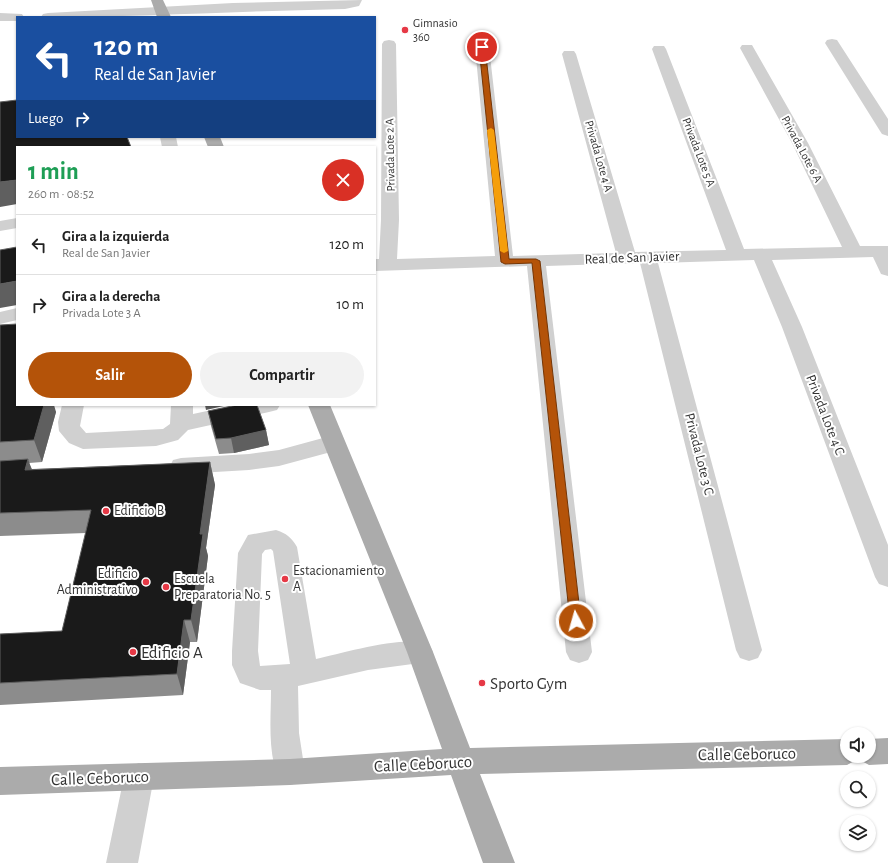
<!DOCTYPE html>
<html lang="es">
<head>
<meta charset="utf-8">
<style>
  :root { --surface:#fff; --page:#f2f2f2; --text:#222; --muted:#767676; --line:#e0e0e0; --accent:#b45309 }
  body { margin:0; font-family:"Alegreya Sans",sans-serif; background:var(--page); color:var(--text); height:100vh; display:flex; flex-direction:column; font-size:15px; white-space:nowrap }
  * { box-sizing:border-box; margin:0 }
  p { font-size:13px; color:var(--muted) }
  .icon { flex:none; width:22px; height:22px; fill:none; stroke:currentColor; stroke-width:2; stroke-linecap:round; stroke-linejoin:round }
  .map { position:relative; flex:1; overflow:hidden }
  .drawer { position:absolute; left:16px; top:146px; width:360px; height:260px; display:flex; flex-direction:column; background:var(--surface); border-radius:0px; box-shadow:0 1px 3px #0004 }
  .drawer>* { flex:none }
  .top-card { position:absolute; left:16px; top:16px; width:360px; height:122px; border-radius:0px; box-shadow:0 1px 3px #0004; background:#1a4fa0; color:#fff; overflow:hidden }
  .tools { position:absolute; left:840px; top:727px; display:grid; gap:8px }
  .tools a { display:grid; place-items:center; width:36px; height:36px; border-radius:50%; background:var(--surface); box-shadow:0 1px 3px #0004; font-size:20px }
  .pin { position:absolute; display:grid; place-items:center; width:34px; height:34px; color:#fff; margin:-17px; border:2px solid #fff; border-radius:50%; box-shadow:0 1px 4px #0007 }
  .me { position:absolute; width:44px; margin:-22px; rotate:354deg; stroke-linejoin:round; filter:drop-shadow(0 0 3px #0008) }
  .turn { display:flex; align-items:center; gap:14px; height:84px; padding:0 12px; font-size:18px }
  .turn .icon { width:52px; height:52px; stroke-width:2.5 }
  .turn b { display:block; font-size:28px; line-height:34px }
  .then { display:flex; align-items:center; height:38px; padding:0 12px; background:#0003; gap:8px; font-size:15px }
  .round { display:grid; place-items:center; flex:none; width:42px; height:42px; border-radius:21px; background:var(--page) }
  .head { display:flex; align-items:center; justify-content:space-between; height:68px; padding:0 12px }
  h1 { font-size:24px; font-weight:700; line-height:30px; color:#1e9e55 }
  .action { display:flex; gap:8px; margin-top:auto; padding:8px 12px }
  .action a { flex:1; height:46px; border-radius:24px; background:var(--accent); color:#fff; font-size:16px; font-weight:700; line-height:46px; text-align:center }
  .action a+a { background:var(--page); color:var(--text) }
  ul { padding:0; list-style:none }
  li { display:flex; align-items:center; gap:12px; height:60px; padding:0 12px; border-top:1px solid var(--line) }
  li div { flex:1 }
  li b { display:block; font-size:15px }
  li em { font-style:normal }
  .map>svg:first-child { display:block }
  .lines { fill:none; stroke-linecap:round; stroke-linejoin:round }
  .minor { fill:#d0d0d0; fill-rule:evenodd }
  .major { fill:#ababab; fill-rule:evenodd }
  .wall { fill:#8c8c8c }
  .shaded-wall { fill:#5f5f5f }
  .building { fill:#1a1a1a; stroke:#5f5f5f }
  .route { fill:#b45309; stroke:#753606 }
  .slow { fill:#f59e0b }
  .poi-dot { fill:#e63946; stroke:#fff; stroke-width:1.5 }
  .labels { text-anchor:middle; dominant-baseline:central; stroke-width:4; stroke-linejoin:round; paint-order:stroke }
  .far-poi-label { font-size:12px; fill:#333; stroke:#fff; text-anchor:start }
  .far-street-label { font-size:12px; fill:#333; stroke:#fff }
  .street-label { font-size:14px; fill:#333; stroke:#fff }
  .poi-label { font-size:14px; fill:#333; stroke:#fff; text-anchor:start }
  .near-poi-label { font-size:17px; fill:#333; stroke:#fff; text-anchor:start }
  .near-street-label { font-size:17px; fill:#333; stroke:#fff }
</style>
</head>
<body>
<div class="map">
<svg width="888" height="863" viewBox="0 0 888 863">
  <rect width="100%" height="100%" fill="#fff"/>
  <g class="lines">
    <path class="minor" d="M 362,0 L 359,6 L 345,9 C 244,11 143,17 41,17 L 43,14 L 48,13 L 233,3 Z
      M 0,13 L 22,14 L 24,17 L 17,17 L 17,21 L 0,21 Z
      M 832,39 L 837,40 L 888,119 L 888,136 L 882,134 L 880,131 L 825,43 L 827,40 Z
      M 389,40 L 394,41 L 396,44 L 399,220 L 397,259 L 495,256 L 475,47 L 477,44 L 487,44 L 489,47 L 513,256 L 616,253 L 562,54 L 564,51 L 574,51 L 576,54 L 635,252 L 726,250 L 652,49 L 654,46 L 664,46 L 666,49 L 744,249 L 842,247 L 792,143 L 740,48 L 742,45 L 752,45 L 808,143 L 860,246 L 888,246 L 888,276 L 881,274 L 873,257 L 772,260 L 802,327 L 888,545 L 888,587 L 879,584 L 875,577 L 782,327 L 754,260 L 658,263 L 762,650 L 758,658 L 749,661 L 740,658 L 736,650 L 640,263 L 546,266 L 592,652 L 588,660 L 579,663 L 570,660 L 566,652 L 527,266 L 375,271 L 375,259 L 379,259 L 381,220 L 382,44 L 384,41 Z
      M 160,137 L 176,137 L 178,147 L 162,147 Z
      M 17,218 L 17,228 L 0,231 L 0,221 Z
      M 17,308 L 17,320 L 0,324 L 0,312 Z
      M 62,405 L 84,405 L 80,426 L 86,433 L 163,429 L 170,424 L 171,405 L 193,405 L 193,414 L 235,405 L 280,405 L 277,410 L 269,412 L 188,430 L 178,440 L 156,446 L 83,449 L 69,443 L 59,431 L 58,422 Z
      M 334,435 L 342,437 L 345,443 L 342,449 L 279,466 L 249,470 L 181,474 L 173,472 L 170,466 L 173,460 L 181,458 L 249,454 L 279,450 Z
      M 276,530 C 286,533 292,538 297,547 L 316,659 C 344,653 403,635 429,644 L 433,652 L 429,660 L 420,663 L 368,670 L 298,686 L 299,733 L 305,772 L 300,782 L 290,785 L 280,782 C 267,754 271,719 271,690 L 260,690 L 240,683 L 232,665 L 232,651 L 238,553 L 248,535 ZM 271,549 L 273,551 L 290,664 L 260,666 L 258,651 L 262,554 L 265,550 Z
      M 139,763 L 149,767 L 154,777 L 138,863 L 106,863 L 124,777 L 129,767 Z"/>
    <path class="major" d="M 151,0 L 163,0 L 171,17 L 157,17 Z
      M 204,137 L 220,137 L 224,147 L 208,147 Z
      M 308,405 L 330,405 L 433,652 L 470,748 L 847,739 L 847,756 L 869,756 L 869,739 L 888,738 L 888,764 L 869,765 L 858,759 L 847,765 L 480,774 L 515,863 L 483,863 L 451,775 L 290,785 L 0,795 L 0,767 L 290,759 L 442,749 L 407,652 Z"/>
  </g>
  <path class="wall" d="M 0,325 L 56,412 L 42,462 L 29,463 L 32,469 L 210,462 L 215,485 L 206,548 L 208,556 L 197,642 L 190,642 L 183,695 L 0,705 L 0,634 L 62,631 L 86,533 L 0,536 Z
    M 208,411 L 266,430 L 269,445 L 234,453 L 219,454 L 211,426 Z"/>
  <path class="shaded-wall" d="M 17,180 L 17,204 L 0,207 L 0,182 Z
    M 17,281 L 17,305 L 0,308 L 0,284 Z
    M 41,405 L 54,405 L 56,412 L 42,462 L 34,440 Z
    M 205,405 L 228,405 L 206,410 Z
    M 266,430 L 269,445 L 234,453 L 231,438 Z
    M 28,459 L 36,482 L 25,470 Z
    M 210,462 L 215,485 L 206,548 L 208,556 L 197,642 L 191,620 L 200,534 Z
    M 184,620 L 190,642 L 183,695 L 177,674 Z"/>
  <path class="building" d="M 17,100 L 17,137 L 127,137 L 131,147 L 17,147 L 17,180 L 0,182 L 0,102 Z
    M 17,247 L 17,281 L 0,284 L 0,250 Z
    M 17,324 L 17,405 L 44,405 L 34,440 L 0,442 L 0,325 Z
    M 237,405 L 257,405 L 266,430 L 231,438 L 216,439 L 208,411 Z
    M 28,459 L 25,470 L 210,462 L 200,534 L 203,534 L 191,620 L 184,620 L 177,674 L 0,683 L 0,634 L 62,631 L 91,510 L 0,513 L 0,461 Z"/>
  <path class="route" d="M 482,45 L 485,47 L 509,259 L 536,259 L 540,261 L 581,621 L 580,624 L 572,624 L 570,621 L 532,263 L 505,264 L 501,262 L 479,47 Z"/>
  <path class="slow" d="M 491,128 L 494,130 L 508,251 L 504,253 L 500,251 L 487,130 Z"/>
  <g class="poi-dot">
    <circle cx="405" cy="30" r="4"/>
    <circle cx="106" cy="511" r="4"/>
    <circle cx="285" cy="579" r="4"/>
    <circle cx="146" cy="582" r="4"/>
    <circle cx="166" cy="587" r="4"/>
    <circle cx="133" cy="652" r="4"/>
    <circle cx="482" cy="683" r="4"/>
  </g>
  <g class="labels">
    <g class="far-poi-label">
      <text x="413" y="23">Gimnasio<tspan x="413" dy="14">360</tspan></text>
    </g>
    <g class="far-street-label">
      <text transform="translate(802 149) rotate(62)">Privada Lote 6 A</text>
      <text transform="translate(699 152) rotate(69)">Privada Lote 5 A</text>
      <text transform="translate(390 155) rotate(-91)">Privada Lote 2 A</text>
      <text transform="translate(599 156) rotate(74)">Privada Lote 4 A</text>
    </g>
    <g class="street-label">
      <text transform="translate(632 258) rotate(-2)">Real de San Javier</text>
      <text transform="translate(825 415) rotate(69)">Privada Lote 4 C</text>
      <text transform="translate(699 454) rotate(76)">Privada Lote 3 C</text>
    </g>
    <g class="poi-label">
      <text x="114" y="511">Edificio B</text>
      <text x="293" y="571">Estacionamiento<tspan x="293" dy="16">A</tspan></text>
      <text x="138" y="574" text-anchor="end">Edificio<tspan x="138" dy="16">Administrativo</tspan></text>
      <text x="174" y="579">Escuela<tspan x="174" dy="16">Preparatoria No. 5</tspan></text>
    </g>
    <g class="near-poi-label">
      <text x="141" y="652">Edificio A</text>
      <text x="490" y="683">Sporto Gym</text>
    </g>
    <g class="near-street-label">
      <text transform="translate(747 754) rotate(-1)">Calle Ceboruco</text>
      <text transform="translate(423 764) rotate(-3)">Calle Ceboruco</text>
      <text transform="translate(100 778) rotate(-2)">Calle Ceboruco</text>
    </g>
  </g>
</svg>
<div class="tools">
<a><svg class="icon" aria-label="sound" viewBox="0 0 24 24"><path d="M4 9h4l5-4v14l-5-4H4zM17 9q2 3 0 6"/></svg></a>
<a><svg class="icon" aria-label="search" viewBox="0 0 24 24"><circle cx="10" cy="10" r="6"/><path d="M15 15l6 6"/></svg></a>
<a><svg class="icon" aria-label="layers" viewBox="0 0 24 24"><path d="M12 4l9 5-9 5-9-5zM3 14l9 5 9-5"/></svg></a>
</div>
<div class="pin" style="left:482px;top:47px;background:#d93025"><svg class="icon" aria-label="arrive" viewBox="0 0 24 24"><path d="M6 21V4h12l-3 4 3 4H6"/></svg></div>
<svg class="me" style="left:576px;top:621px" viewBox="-20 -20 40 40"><circle r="17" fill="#b45309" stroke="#fff" stroke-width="3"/><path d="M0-11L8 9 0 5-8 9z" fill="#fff"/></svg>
<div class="top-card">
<div class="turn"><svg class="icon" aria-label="left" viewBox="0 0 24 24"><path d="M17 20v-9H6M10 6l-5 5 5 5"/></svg><div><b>120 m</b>Real de San Javier</div></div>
<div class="then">Luego<svg class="icon" aria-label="right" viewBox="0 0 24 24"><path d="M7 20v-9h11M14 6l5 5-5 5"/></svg></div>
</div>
<section class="drawer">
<div class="head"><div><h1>1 min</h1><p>260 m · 08:52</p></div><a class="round" style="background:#d93025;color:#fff"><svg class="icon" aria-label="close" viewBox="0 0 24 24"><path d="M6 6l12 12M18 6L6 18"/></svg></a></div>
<ul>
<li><svg class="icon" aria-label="left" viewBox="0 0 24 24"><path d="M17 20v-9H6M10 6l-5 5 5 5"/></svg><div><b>Gira a la izquierda</b><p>Real de San Javier</p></div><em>120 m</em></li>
<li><svg class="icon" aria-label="right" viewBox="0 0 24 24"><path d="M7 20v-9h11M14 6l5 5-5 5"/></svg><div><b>Gira a la derecha</b><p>Privada Lote 3 A</p></div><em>10 m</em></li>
</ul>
<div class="action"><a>Salir</a><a>Compartir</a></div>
</section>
</div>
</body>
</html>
